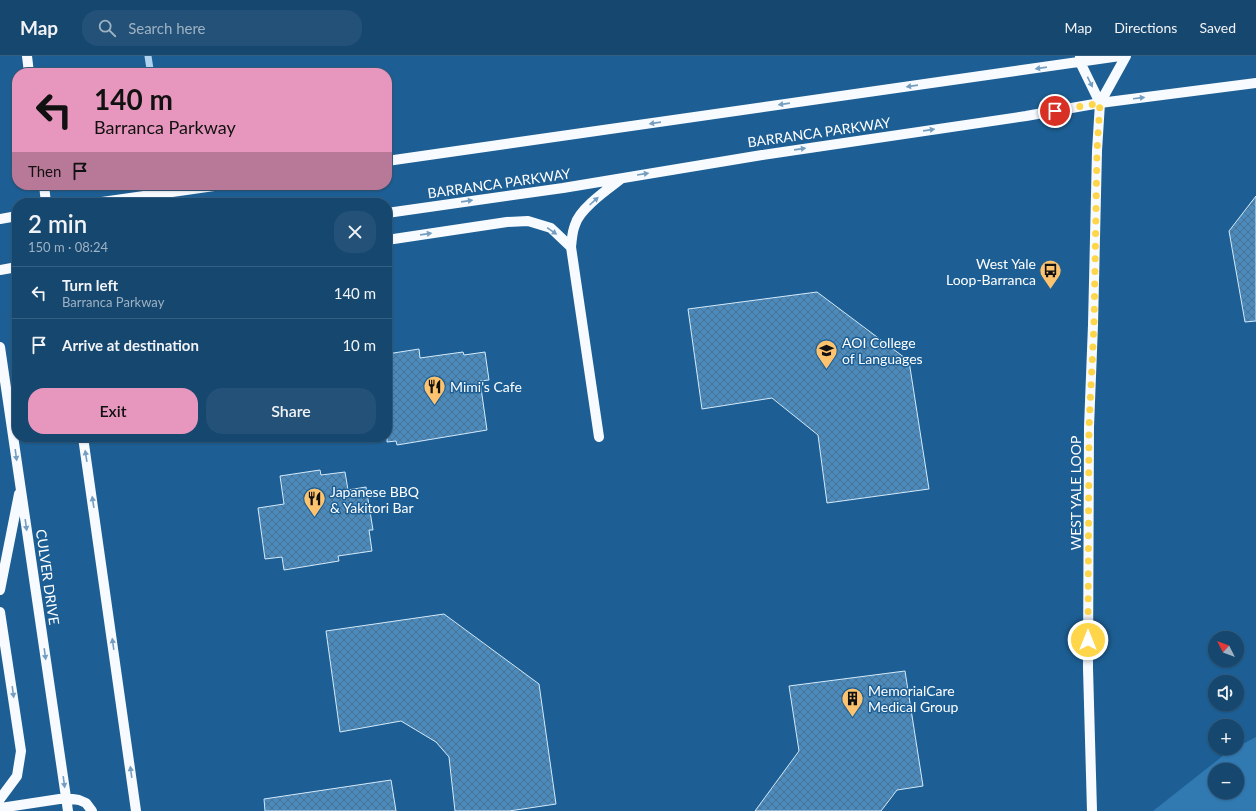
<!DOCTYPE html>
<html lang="en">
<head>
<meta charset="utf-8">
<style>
  :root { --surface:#16476f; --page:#235177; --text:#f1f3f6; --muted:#9eb2c3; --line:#355f82; --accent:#e797bd }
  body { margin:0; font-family:Lato,sans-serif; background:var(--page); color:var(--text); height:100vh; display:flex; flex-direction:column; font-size:15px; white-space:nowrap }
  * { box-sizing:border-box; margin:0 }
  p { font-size:13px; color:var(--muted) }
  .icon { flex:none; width:22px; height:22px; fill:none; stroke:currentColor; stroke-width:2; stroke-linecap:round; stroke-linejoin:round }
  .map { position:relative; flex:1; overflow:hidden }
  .sheet { position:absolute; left:12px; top:142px; width:380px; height:244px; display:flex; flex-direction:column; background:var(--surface); border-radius:16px; box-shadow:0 1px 3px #0004,0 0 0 1px var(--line) }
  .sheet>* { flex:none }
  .top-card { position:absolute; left:12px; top:12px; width:380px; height:122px; border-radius:16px; box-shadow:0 1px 3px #0004,0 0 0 1px var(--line); background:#e797bd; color:#111; overflow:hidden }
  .needle { width:26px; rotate:312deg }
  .tools { position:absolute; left:1208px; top:575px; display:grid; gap:8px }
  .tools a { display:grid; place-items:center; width:36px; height:36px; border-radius:50%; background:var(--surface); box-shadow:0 1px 3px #0004,0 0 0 1px var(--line); font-size:20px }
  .pin { position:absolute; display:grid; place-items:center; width:34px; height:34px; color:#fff; margin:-17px; border:2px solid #fff; border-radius:50%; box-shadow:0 1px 4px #0007 }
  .me { position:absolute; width:44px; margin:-22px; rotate:0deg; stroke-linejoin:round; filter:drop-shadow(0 0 3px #0008) }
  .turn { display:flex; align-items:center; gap:14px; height:84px; padding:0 16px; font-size:18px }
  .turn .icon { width:52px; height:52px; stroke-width:2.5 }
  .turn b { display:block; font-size:28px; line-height:34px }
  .then { display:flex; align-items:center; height:38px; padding:0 16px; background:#0003; gap:8px; font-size:15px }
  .round { display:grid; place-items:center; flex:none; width:42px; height:42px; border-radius:16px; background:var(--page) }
  .head { display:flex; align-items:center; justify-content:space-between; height:68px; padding:0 16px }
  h1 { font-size:24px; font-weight:600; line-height:30px }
  .action { display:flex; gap:8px; margin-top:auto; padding:8px 16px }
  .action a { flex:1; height:46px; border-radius:16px; background:var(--accent); color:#111; font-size:16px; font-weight:600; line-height:46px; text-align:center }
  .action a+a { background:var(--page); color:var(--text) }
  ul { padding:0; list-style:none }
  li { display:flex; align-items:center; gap:12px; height:52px; padding:0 16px; border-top:1px solid var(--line) }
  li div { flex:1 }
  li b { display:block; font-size:15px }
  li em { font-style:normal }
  header { display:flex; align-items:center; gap:24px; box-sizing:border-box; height:56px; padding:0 20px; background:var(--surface); border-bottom:1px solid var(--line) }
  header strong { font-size:19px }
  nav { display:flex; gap:22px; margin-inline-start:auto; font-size:14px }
  .search { width:280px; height:36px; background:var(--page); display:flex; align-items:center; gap:10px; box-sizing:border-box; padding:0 14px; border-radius:16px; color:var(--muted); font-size:15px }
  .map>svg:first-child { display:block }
  .green { fill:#3079b1; fill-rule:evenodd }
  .building { fill:url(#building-cross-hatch); stroke:#d5eafa }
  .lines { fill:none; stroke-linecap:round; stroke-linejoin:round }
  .minor { stroke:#afd3ef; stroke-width:7 }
  .major { stroke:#f7fbff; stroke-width:10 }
  .oneway { fill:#749dbf }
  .route { stroke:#ffd54a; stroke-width:7; stroke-dasharray:0 12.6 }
  .labels { text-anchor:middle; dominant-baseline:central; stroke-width:3; stroke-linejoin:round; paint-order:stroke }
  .street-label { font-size:14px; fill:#fff; stroke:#1d5f94 }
  .poi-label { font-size:14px; fill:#fff; stroke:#1d5f94; text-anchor:start }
</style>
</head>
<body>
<header>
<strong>Map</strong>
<div class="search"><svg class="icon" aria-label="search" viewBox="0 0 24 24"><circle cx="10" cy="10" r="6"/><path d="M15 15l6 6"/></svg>Search here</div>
<nav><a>Map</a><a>Directions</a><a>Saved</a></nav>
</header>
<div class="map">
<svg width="1256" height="755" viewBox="0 0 1256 755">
  <defs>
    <pattern id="building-cross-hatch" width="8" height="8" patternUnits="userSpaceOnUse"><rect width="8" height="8" fill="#4a8abc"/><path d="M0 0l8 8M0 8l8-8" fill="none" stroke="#4b718f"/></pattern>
  </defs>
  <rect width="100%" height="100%" fill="#1d5f94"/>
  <path class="green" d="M 1256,681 L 1256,755 L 1153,755 L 1229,695 L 1237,692 L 1237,691 ZM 1215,714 L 1237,714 L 1237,736 L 1215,736 Z"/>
  <path class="building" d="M 1256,140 L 1256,265 L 1245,266 L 1229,175 Z
    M 817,236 L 909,305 L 929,433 L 827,447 L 818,379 L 772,342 L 702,353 L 688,253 Z
    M 419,293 L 420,302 L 463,296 L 464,299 L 485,296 L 489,324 L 480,325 L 487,374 L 397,389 L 396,385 L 387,386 L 387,298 Z
    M 320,414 L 321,419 L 345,416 L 348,434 L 366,431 L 373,474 L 369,474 L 372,495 L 338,500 L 339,505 L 284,514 L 282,501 L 265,503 L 258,452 L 284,448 L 280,420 Z
    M 444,558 L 539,628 L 556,748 L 509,755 L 455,755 L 449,701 L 436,686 L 401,665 L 340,676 L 326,575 Z
    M 905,615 L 923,730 L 897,734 L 881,755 L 755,755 L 799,695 L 789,630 Z
    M 391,724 L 396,755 L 265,755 L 264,743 Z"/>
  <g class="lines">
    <path class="minor" d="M 148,0 L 150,13"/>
    <path class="major" d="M 27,0 L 29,17
      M 1080,1 L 1080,6 L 1100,47
      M 387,105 L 1120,0
      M 44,129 L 46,147
      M 95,147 L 221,129
      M 387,157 L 563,132 L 762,99 L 1026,60 L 1100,47 L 1256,27
      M 0,163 L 17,160
      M 387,184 L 507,166 L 528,165 L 551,172 L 571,191
      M 0,214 L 17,211
      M 0,291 L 68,755
      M 83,381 L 136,755
      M 599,381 L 571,191 C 572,183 572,176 575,169 C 579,153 608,133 621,123
      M 0,534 L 19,438
      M 0,556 L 21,695 L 17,720 L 0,743
      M 0,752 L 66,742 L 79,744 L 86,747 L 92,755
      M 1092,755 L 1088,612 L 1089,371 L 1093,269 L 1097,95 L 1100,47 L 1126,0"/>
  </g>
  <defs><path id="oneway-solid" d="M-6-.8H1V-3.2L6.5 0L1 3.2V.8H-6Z"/></defs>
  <g class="oneway">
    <use href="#oneway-solid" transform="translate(1041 12) rotate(172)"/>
    <use href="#oneway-solid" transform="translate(1090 26) rotate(64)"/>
    <use href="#oneway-solid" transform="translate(912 30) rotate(172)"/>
    <use href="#oneway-solid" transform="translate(1139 42) rotate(-7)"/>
    <use href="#oneway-solid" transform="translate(784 48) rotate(172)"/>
    <use href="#oneway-solid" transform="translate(655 67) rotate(172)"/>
    <use href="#oneway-solid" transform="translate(929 74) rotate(-8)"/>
    <use href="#oneway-solid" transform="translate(800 93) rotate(-8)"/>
    <use href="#oneway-solid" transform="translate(643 118) rotate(-9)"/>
    <use href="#oneway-solid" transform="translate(467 145) rotate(-8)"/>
    <use href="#oneway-solid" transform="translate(594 145) rotate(-42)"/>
    <use href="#oneway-solid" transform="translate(552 175) rotate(35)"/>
    <use href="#oneway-solid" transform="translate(426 178) rotate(-8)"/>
    <use href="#oneway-solid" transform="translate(16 399) rotate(82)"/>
    <use href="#oneway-solid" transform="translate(86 400) rotate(-99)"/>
    <use href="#oneway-solid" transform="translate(93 446) rotate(-99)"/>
    <use href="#oneway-solid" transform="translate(26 469) rotate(82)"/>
    <use href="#oneway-solid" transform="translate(113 588) rotate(-98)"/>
    <use href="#oneway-solid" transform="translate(45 598) rotate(82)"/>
    <use href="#oneway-solid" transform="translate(13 636) rotate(82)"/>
    <use href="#oneway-solid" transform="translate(131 716) rotate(-98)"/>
    <use href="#oneway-solid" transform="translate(64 726) rotate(82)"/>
  </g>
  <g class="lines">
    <path class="route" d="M 1055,55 L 1100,47 L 1097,95 L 1094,269 L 1089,371 L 1088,584"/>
  </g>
  <defs>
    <symbol id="bus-pin" viewBox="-11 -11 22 30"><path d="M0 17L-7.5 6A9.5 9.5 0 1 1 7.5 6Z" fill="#fec36e" stroke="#1d5f94"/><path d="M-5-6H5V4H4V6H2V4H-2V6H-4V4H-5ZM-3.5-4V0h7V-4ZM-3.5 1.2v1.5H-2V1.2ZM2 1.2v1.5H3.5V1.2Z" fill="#111"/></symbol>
    <symbol id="university-pin" viewBox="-11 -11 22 30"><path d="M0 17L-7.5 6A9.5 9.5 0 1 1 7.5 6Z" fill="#fec36e" stroke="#1d5f94"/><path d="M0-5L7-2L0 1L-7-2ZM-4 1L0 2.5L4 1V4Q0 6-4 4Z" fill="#111"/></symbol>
    <symbol id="restaurant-pin" viewBox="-11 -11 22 30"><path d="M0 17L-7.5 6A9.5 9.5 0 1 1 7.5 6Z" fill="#fec36e" stroke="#1d5f94"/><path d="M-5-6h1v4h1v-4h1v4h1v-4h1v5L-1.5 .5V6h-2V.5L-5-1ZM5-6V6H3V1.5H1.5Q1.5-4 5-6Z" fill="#111"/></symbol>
    <symbol id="building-pin" viewBox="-11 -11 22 30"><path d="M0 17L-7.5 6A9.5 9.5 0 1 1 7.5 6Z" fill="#fec36e" stroke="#1d5f94"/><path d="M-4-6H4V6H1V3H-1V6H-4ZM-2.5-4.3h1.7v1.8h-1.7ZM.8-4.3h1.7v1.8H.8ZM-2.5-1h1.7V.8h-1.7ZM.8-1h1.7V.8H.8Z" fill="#111"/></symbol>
  </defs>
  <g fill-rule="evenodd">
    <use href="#bus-pin" x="1038" y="202" width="25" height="34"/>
    <use href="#university-pin" x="814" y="282" width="25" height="34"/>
    <use href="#restaurant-pin" x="422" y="318" width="25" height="34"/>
    <use href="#restaurant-pin" x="302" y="430" width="25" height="34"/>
    <use href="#building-pin" x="840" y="630" width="25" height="34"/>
  </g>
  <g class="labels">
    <g class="street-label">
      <text transform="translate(819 76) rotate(-8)">BARRANCA PARKWAY</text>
      <text transform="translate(499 127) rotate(-8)">BARRANCA PARKWAY</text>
      <text transform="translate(1075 437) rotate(-90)">WEST YALE LOOP</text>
      <text transform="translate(48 521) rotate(82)">CULVER DRIVE</text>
    </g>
    <g class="poi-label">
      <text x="1036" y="207" text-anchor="end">West Yale<tspan x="1036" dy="16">Loop-Barranca</tspan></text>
      <text x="842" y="286">AOI College<tspan x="842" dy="16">of Languages</tspan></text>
      <text x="450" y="330">Mimi's Cafe</text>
      <text x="330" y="435">Japanese BBQ<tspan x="330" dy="16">&amp; Yakitori Bar</tspan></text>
      <text x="868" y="634">MemorialCare<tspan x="868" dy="16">Medical Group</tspan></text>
    </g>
  </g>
</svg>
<div class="tools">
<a><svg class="needle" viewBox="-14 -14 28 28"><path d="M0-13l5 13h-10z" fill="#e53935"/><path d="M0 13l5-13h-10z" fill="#9eb2c3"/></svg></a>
<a><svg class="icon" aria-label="sound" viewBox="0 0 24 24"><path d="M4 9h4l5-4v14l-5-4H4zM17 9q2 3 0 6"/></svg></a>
<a>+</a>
<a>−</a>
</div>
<div class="pin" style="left:1055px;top:55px;background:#d93025"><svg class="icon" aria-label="arrive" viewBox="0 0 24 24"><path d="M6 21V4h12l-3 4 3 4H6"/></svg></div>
<svg class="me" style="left:1088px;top:584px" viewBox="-20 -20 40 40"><circle r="17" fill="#ffd54a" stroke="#fff" stroke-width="3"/><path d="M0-11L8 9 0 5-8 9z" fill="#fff"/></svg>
<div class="top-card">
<div class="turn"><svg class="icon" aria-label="left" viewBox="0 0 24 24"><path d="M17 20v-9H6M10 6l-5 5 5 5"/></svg><div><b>140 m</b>Barranca Parkway</div></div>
<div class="then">Then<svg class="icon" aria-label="arrive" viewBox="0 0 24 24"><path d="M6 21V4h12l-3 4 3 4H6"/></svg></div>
</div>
<section class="sheet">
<div class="head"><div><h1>2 min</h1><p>150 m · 08:24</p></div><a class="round"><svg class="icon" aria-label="close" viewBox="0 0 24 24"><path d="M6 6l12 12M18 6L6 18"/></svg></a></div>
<ul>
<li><svg class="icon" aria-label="left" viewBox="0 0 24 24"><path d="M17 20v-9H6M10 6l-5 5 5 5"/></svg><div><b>Turn left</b><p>Barranca Parkway</p></div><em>140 m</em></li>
<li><svg class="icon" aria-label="arrive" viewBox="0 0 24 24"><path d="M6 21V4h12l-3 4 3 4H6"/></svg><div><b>Arrive at destination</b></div><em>10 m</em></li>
</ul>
<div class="action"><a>Exit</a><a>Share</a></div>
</section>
</div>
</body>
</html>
